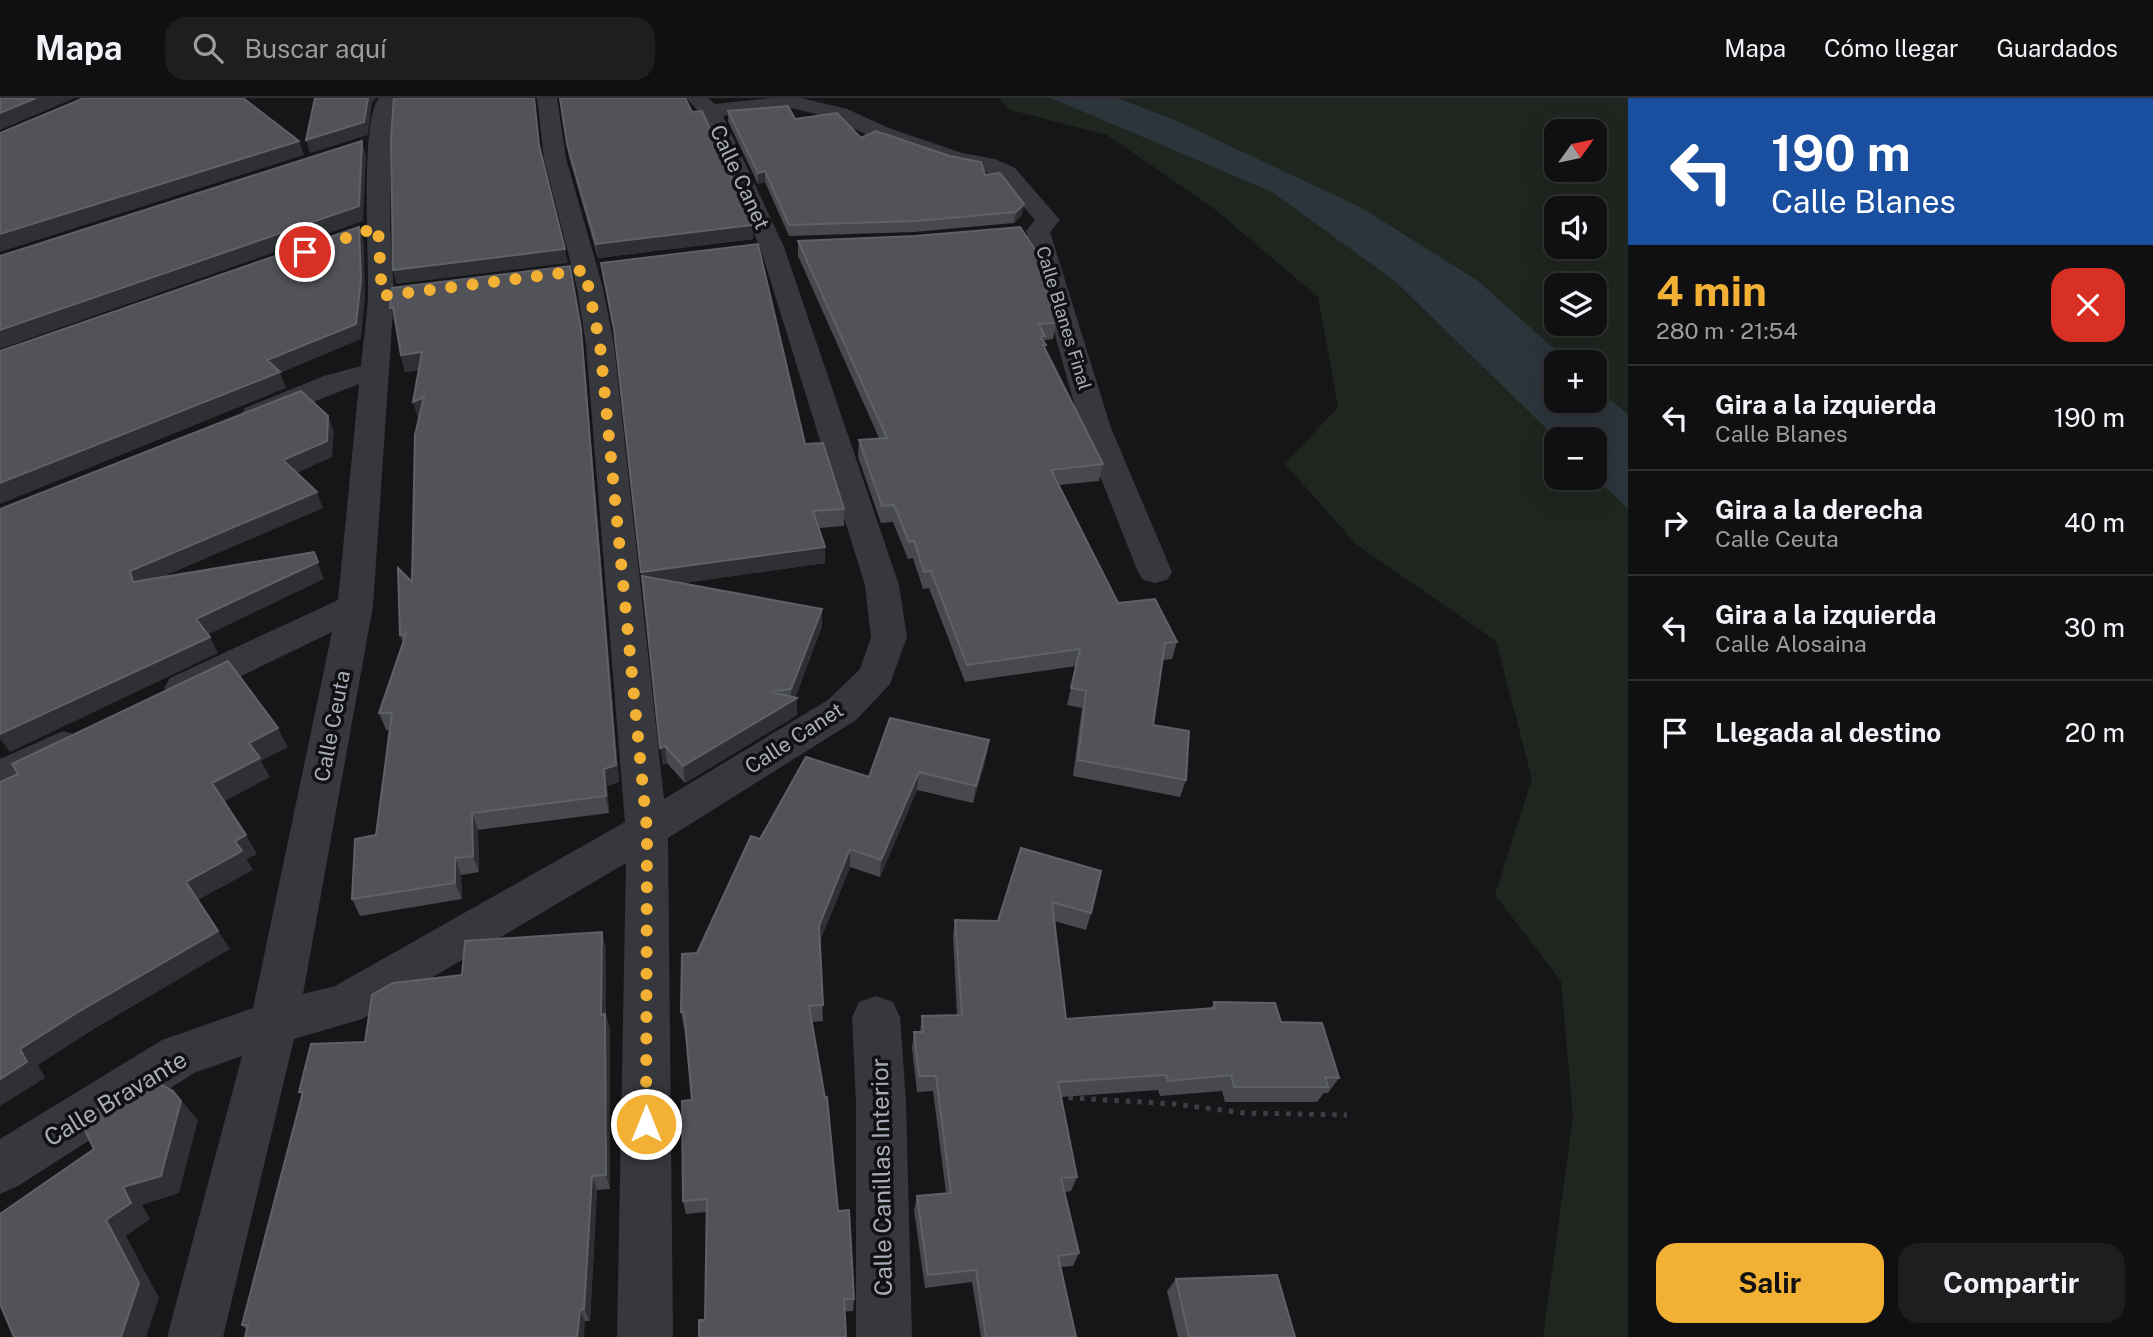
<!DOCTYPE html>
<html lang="es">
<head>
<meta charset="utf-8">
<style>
  :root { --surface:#101012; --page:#1e1e20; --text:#f1f3f6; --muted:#9c9d9f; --line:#303032; --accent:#f2b134 }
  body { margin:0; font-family:"Public Sans",sans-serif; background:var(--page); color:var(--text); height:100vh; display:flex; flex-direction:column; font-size:26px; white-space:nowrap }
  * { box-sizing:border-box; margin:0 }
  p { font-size:23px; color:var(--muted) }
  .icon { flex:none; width:38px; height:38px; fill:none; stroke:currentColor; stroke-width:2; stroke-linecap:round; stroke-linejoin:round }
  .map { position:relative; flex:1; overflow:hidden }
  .sheet { display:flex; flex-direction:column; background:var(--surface); width:525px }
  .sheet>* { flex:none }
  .guide { background:#1a4fa0; color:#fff; overflow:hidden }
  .needle { width:46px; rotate:57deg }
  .tools { position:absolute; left:1544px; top:21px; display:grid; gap:14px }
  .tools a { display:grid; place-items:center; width:63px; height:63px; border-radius:14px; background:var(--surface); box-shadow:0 7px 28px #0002,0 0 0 2px var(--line); font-size:35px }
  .pin { position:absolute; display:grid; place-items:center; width:60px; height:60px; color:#fff; margin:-30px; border:4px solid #fff; border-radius:50%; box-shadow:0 2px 7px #0007 }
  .me { position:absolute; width:77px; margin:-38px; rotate:0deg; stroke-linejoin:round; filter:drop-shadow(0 0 5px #0008) }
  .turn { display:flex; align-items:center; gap:24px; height:147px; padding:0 28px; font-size:32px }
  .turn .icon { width:91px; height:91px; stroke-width:2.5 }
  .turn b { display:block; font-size:49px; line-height:60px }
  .round { display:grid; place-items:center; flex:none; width:74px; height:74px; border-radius:21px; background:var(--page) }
  .overview { display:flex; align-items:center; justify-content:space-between; height:119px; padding:0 28px }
  h1 { font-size:42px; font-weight:700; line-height:52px; color:var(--accent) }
  .primary-button { display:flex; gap:14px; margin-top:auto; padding:14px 28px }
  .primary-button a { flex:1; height:80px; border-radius:21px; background:var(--accent); color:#111; font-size:28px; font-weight:700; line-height:80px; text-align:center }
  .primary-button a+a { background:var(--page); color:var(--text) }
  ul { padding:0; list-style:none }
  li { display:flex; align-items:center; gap:21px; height:105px; padding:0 28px; border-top:2px solid var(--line) }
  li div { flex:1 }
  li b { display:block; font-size:26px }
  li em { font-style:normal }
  header { display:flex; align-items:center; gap:42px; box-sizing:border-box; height:98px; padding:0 35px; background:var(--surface); border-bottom:2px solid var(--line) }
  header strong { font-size:33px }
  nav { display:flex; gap:38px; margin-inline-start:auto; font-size:24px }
  .search { width:490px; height:63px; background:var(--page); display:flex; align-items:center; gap:18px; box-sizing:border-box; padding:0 24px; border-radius:21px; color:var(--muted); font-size:26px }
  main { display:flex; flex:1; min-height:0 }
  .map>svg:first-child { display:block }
  .green { fill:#1e261f; fill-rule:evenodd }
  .water { fill:#2c353c }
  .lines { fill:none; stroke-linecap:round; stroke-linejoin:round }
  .path { stroke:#3d3f44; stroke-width:5; stroke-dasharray:4.5 7; stroke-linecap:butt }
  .minor { fill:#37383d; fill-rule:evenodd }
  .wall { fill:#47494d }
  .shaded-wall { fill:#2f3033 }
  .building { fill:#525359; stroke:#5f6168; stroke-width:2 }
  .route { stroke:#f2b134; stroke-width:12; stroke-dasharray:0 21.6 }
  .labels { text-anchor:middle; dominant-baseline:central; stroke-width:7; stroke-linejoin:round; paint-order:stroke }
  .far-street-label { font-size:18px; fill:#a8adb8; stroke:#111113 }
  .street-label { font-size:21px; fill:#a8adb8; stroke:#111113 }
  .near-street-label { font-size:24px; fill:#a8adb8; stroke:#111113 }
</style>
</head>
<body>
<header>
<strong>Mapa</strong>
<div class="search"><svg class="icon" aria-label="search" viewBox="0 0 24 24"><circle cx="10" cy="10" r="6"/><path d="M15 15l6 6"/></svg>Buscar aquí</div>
<nav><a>Mapa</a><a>Cómo llegar</a><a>Guardados</a></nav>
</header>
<main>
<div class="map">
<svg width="1628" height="1239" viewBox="0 0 1628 1239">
  <rect width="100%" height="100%" fill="#161618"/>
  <path class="green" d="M 999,0 L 1628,0 L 1628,1239 L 1543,1239 L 1573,1019 L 1561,883 L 1495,797 L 1532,681 L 1496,543 L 1357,447 L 1285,366 L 1338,309 L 1318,199 L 1212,109 L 1107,37 L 1010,12 ZM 1556,33 L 1594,33 L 1594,72 L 1556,72 ZM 1556,110 L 1594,110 L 1594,149 L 1556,149 ZM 1556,187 L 1594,187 L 1594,226 L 1556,226 ZM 1556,264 L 1594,264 L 1594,303 L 1556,303 ZM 1556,341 L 1594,341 L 1594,380 L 1556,380 Z"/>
  <path class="water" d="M 1051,0 L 1117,0 L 1177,23 L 1362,110 L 1478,183 L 1569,264 L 1556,264 L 1556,303 L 1594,303 L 1594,287 L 1628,317 L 1628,411 L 1594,378 L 1594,341 L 1557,341 L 1395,183 L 1272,94 Z"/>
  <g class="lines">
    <path class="path" d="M 1057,999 L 1174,1006 L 1245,1015 L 1347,1017"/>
    <path class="minor" d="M 405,0 L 395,8 L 391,43 L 390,129 L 394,198 L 373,508 L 303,896 L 335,888 L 625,724 L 586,247 L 577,190 L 544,60 L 537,0 L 557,0 L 566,60 L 603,190 L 614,247 L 664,701 L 828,602 L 860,571 L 871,539 L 865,487 L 760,149 L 701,16 L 686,0 L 708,0 L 715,6 L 771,0 L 801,0 L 847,11 L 889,30 L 962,55 L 995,61 L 1015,70 L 1060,122 L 1050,134 L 1111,330 L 1172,474 L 1167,482 L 1155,485 L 1143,482 L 1138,474 L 1081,330 L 1026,133 L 1035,122 L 999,80 L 981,72 L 950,66 L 873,40 L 833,20 L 791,10 L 723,18 L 784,149 L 899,487 L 907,539 L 890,586 L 856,622 L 668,740 L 673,1239 L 617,1239 L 626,765 L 362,921 L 294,941 L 223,1239 L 167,1239 L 242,958 L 194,975 L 18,1088 L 0,1096 L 0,1041 L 162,942 L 253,910 L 332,534 L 196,600 L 183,604 L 170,600 L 164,590 L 170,580 L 338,502 L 359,286 L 267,322 L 256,325 L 245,322 L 241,316 L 245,310 L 324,278 L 361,268 C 363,245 367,221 368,198 C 369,163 360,21 379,0 Z
      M 63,633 L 77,637 L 83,648 L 77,659 L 0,695 L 0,661 Z
      M 876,898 L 893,904 L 900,919 L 906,1004 L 912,1239 L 856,1239 L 856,1004 L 852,919 L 859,904 Z"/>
  </g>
  <path class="wall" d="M 560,0 L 692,14 L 753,127 L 753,141 L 598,160 L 569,59 Z
    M 728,13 L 795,21 L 985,77 L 1024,106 L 1022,117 L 1014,125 L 914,134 L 789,138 L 765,84 L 758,86 L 728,23 Z
    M 798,143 L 1056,225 L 1053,241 L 1045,242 L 1044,244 L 1046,247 L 1045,251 L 1103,366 L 1099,383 L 1059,387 L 1118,505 L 1177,544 L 1172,561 L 1163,562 L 1153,627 L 1186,682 L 1180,699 L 1073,678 L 1082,610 L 1067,607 L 1076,568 L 965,584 L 929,490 L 923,491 L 913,460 L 908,461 L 893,424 L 881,425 L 858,359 L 859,342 L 879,340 L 798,158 Z
    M 601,165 L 805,346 L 844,411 L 844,428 L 819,430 L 825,465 L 681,485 L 822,511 L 822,528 L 795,600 L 797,617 L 685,685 L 667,665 L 663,667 L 616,242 Z
    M 390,210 L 583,247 L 619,684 L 607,688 L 609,715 L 478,732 L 479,774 L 461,777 L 462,801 L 360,818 L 352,801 L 376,737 L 390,632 L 386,632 L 379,615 L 403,545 L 400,537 L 412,484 L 419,321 L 418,321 L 418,272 L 405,274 L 401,257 L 396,227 Z
    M 986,660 L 973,705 L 917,692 L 880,779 L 850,769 L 820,843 L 823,923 L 812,924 L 838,1113 L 854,1201 L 853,1213 L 705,1222 L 707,1114 L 686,1116 L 683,1103 L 692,1002 L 685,930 L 684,930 L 681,914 L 697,855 L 760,741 L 869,679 Z
    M 1021,750 L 1091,815 L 1086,832 L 1054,823 L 1066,921 L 1211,910 L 1214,904 L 1281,924 L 1339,980 L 1328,995 L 1324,995 L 1317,1004 L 1225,1004 L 1222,993 L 1160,998 L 1158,992 L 1061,999 L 1077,1079 L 1071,1093 L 1065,1094 L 1079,1155 L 1073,1168 L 1061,1169 L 1076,1239 L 981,1239 L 972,1184 L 925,1190 L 914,1112 L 917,1098 L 946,1095 L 933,993 L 917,994 L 912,950 L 914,934 L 920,934 L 922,918 L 957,917 L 953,838 L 955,822 L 998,823 Z
    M 606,850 L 606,917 L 610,932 L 610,1091 L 597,1092 L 590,1223 L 247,1232 L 242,1227 L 302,997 L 299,994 L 365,944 L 462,877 Z
    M 1176,1181 L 1295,1239 L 1178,1239 L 1167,1193 Z"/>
  <path class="shaded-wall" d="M 36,0 L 75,0 L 0,32 L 0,15 Z
    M 368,0 L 376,0 L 372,5 L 368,37 L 310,55 L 306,42 Z
    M 299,43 L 304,57 L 0,154 L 0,136 Z
    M 362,43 L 366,58 L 363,123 L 0,251 L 0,232 Z
    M 765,73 L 765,84 L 758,86 L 758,75 Z
    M 1024,106 L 1022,117 L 1014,125 L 1016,114 Z
    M 753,127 L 753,141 L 598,160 L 596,146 Z
    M 359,129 L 364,145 L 365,198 L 361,241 L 280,275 L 286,290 L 0,406 L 0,385 L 267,262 Z
    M 565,151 L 568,165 L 396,186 L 393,172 Z
    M 393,209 L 397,226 L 395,227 L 390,210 Z
    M 581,231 L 583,247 L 619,684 L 607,688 L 609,715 L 606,698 Z
    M 422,254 L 426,271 L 405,274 L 401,257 Z
    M 424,299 L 429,316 L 418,321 L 413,304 Z
    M 328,318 L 334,334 L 332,359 L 290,378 L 283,362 Z
    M 317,394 L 323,410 L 139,489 L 133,484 L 130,473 Z
    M 825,449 L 825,465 L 643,491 L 641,474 Z
    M 314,454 L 324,481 L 205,538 L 196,521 Z
    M 822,511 L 822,528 L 794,602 L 797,600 L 797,617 L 685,685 L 683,668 L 791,604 L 791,591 Z
    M 210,539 L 218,555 L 10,654 L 0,641 L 0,636 Z
    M 278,630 L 288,649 L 261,663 L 270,679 L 223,704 L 212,685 L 249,645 Z
    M 989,642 L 986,660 L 973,705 L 976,688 Z
    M 665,648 L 667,665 L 663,667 L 660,650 Z
    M 919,674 L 917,692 L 880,779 L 881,762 Z
    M 472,715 L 478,732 L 479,774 L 473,758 Z
    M 246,737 L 257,756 L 247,761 L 235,743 Z
    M 850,751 L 850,769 L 819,845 L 819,828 Z
    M 242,753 L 253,772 L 198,802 L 230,851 L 94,931 L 38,967 L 45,980 L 0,1008 L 0,981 L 20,951 L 186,784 Z
    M 455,760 L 461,777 L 462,801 L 455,785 Z
    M 602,834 L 606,850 L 606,917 L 610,932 L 610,1091 L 606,1077 L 601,917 Z
    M 173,993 L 198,1022 L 179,1095 L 142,1107 L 150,1121 L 126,1138 L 159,1200 L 146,1239 L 121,1239 L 106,1122 Z
    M 592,1078 L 597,1092 L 590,1223 L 584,1211 Z
    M 580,1212 L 585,1223 L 584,1239 L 577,1239 Z"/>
  <path class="building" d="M 0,0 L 36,0 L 0,15 Z
    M 84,0 L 243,0 L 299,43 L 0,136 L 0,35 Z
    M 315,0 L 368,0 L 364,24 L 306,42 Z
    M 394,0 L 534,0 L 539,47 L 565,151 L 393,172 L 391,40 Z
    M 560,0 L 685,0 L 692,14 L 702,13 L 753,127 L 596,146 L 567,46 Z
    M 788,8 L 795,21 L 837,15 L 861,40 L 876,33 L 950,58 L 981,64 L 985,77 L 1000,75 L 1024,106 L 1016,114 L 915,123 L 789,127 L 765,73 L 758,75 L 728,13 Z
    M 362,43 L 359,108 L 0,232 L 0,158 Z
    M 359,129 L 361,182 L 356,226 L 267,262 L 280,274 L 0,385 L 0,253 Z
    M 1020,129 L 1034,150 L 1056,225 L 1039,226 L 1045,238 L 1040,238 L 1046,247 L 1043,247 L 1103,366 L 1051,372 L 1118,505 L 1155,501 L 1177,544 L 1165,545 L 1153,627 L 1189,633 L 1186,682 L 1078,662 L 1086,593 L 1071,590 L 1080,551 L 967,567 L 931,473 L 924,474 L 914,443 L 909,444 L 894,407 L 882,408 L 859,342 L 887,340 L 798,143 L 915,138 Z
    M 758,146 L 805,346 L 823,345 L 844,411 L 813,413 L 825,449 L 641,474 L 614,231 L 601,165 Z
    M 570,168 L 581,231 L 616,667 L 604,671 L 606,698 L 472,715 L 473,758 L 455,760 L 455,785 L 352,801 L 355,741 L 376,737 L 392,615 L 379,615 L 406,536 L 400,537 L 398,470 L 412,484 L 415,337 L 424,299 L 413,304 L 422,254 L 401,257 L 393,209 L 390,210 L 392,190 Z
    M 301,293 L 328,318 L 327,343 L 283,362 L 317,394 L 130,473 L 133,484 L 314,454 L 318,464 L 196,521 L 210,539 L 0,636 L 0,411 Z
    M 642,478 L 822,511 L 791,591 L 770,594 L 797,600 L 683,668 L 665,648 L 660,650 Z
    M 228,563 L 278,630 L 249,645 L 260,660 L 212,685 L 246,737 L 235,743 L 242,753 L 186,784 L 218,833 L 78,914 L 20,951 L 27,964 L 0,981 L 0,684 L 18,676 L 12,666 Z
    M 890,620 L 989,642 L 976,688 L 919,674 L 881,762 L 850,751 L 819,828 L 823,907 L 809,908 L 825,1000 L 827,999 L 838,1113 L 849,1112 L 854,1201 L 844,1201 L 846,1239 L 699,1239 L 699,1222 L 705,1222 L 707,1101 L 683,1103 L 682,1003 L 692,1002 L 684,914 L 681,914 L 682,856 L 697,855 L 751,738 L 760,741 L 806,659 L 869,679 Z
    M 1021,750 L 1101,773 L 1091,815 L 1052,804 L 1066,921 L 1215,910 L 1214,904 L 1275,905 L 1281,924 L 1322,925 L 1339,980 L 1325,979 L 1328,989 L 1234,989 L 1231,977 L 1168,983 L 1166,977 L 1058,984 L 1077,1079 L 1061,1080 L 1079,1155 L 1058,1158 L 1076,1239 L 986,1239 L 976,1172 L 928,1177 L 917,1098 L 951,1095 L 936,978 L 919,978 L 914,934 L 923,934 L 922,918 L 962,917 L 955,822 L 998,823 Z
    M 602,834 L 601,917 L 605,916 L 606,1077 L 592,1078 L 584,1211 L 580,1212 L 577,1239 L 245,1239 L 248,1227 L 242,1227 L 303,994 L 299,994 L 311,946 L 365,944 L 372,897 L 393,885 L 462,877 L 465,843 Z
    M 158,985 L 173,993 L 181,1003 L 161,1078 L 123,1089 L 131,1105 L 106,1122 L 139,1185 L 121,1239 L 14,1239 L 0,1206 L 0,1116 L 94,1051 L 80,1022 L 129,992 Z
    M 1277,1177 L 1295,1239 L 1189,1239 L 1176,1181 Z"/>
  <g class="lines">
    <path class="route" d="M 305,154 L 378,129 L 382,198 L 585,172 L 600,247 L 647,732 L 646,1026"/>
  </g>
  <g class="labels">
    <g class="far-street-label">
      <text transform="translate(1064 220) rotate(73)">Calle Blanes Final</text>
    </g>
    <g class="street-label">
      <text transform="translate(740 79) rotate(65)">Calle Canet</text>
      <text transform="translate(332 628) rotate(-79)">Calle Ceuta</text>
      <text transform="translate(794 640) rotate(-33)">Calle Canet</text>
    </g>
    <g class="near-street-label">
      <text transform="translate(115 1000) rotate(-31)">Calle Bravante</text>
      <text transform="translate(881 1079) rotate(-91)">Calle Canillas Interior</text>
    </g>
  </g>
</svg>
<div class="tools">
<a><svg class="needle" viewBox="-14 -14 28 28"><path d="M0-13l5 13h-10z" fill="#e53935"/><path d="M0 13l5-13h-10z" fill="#9c9d9f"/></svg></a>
<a><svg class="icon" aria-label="sound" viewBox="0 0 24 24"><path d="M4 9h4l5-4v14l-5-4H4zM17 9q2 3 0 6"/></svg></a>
<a><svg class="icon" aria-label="layers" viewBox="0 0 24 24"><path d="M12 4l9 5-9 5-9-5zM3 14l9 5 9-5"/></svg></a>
<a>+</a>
<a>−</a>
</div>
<div class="pin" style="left:305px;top:154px;background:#d93025"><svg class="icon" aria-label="arrive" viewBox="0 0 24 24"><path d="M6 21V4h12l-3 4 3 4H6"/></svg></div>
<svg class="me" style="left:646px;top:1026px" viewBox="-20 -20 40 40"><circle r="17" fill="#f2b134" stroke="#fff" stroke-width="3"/><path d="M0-11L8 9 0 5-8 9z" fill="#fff"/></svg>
</div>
<section class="sheet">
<div class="guide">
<div class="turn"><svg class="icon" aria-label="left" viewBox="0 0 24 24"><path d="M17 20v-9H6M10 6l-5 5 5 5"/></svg><div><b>190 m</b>Calle Blanes</div></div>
</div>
<div class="overview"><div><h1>4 min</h1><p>280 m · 21:54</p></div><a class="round" style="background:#d93025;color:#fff"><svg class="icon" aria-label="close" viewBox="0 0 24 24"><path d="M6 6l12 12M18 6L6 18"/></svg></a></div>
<ul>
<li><svg class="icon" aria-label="left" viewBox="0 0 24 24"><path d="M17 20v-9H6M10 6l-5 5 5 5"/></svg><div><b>Gira a la izquierda</b><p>Calle Blanes</p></div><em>190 m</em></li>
<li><svg class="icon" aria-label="right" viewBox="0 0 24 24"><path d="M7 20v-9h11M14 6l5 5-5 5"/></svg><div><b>Gira a la derecha</b><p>Calle Ceuta</p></div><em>40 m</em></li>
<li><svg class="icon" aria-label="left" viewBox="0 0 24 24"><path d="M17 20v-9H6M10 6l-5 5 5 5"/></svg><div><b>Gira a la izquierda</b><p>Calle Alosaina</p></div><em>30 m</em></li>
<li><svg class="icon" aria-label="arrive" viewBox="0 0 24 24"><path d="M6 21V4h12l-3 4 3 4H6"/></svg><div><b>Llegada al destino</b></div><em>20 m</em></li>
</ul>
<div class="primary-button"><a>Salir</a><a>Compartir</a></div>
</section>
</main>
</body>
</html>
